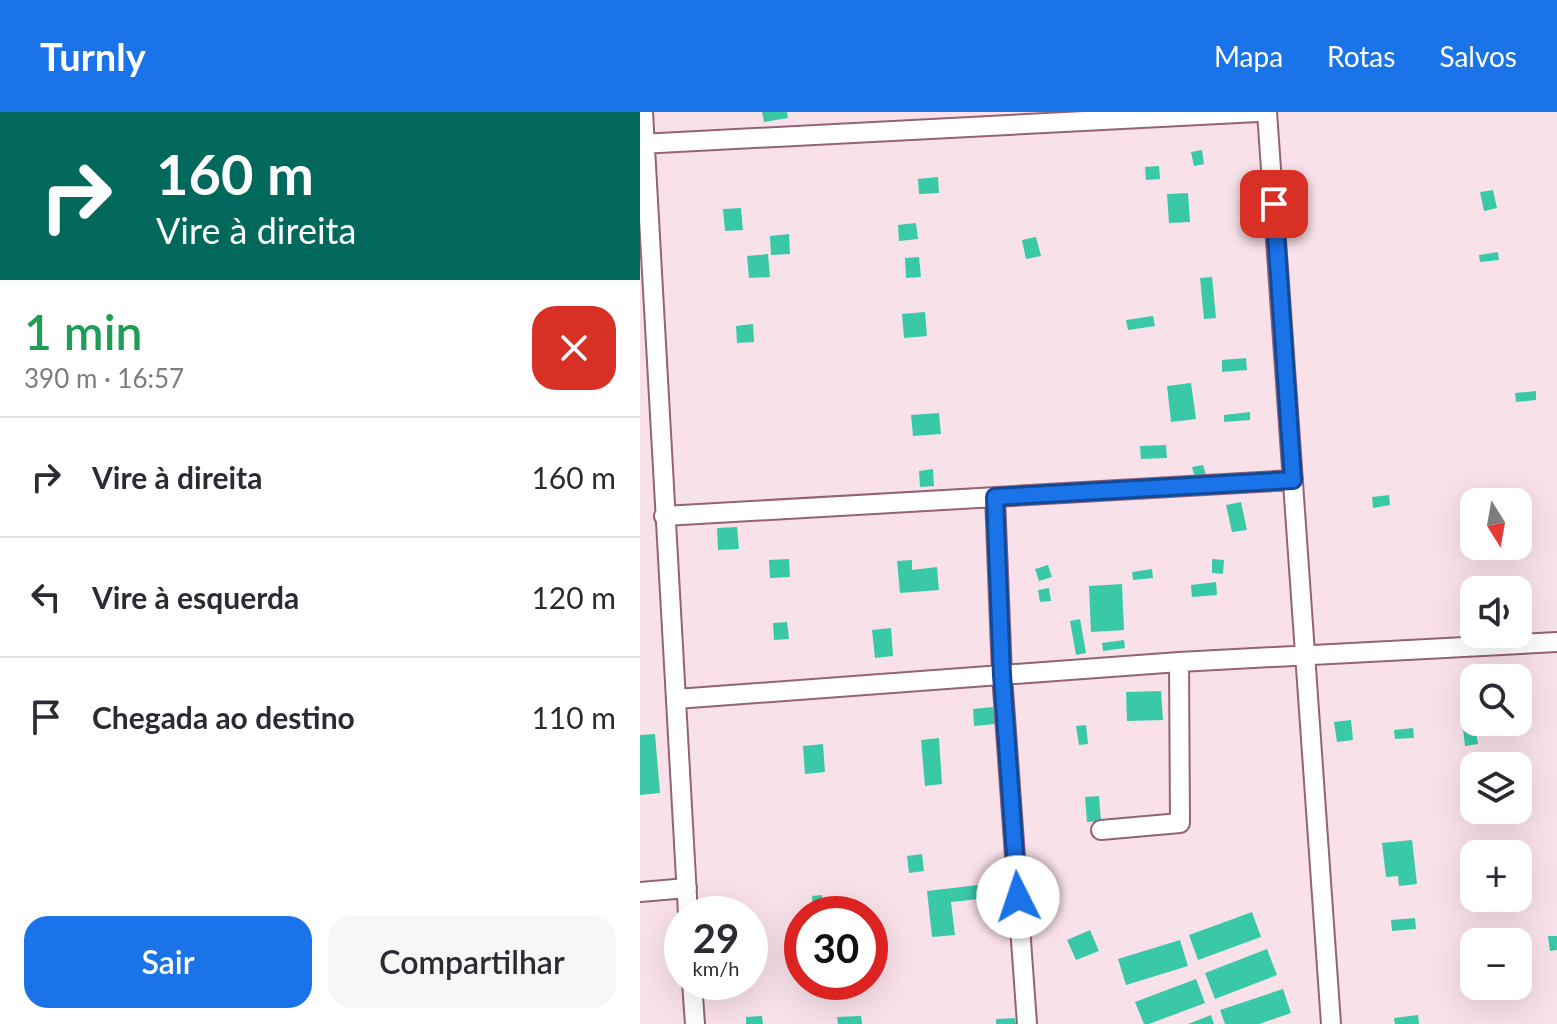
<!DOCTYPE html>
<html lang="pt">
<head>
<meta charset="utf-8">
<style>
  :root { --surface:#fff; --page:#f7f7f7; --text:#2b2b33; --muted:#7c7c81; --line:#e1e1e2; --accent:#1a73e8 }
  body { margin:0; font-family:Lato,sans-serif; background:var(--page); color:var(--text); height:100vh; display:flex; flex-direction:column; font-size:30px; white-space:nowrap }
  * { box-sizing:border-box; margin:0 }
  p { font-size:26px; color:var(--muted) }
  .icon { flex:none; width:44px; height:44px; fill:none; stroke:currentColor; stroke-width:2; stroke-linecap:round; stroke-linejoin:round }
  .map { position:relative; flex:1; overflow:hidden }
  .sheet { display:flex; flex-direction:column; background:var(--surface); width:640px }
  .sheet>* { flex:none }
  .hud { background:#00695c; color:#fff; overflow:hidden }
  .needle { width:52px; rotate:169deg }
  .buttons { position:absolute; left:820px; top:376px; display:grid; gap:16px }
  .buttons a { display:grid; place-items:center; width:72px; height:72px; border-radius:16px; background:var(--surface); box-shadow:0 8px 32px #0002; font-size:40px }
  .speed { position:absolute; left:24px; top:784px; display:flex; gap:16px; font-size:40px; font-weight:700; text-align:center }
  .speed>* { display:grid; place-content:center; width:104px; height:104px; border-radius:50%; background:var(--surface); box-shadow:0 8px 32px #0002; line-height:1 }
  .speed small { font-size:20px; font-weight:400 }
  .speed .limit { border:12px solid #d22; background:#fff; color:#111 }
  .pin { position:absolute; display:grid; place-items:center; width:68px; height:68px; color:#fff; margin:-34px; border-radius:16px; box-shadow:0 4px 12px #0006 }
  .me { position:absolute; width:88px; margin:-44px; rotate:356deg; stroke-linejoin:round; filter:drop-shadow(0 0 6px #0008) }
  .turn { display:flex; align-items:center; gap:28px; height:168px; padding:0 24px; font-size:36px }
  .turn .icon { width:104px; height:104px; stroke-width:2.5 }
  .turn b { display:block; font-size:56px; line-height:68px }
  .round { display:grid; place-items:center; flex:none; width:84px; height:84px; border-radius:24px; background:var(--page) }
  .head { display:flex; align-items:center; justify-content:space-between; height:136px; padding:0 24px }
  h1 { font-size:48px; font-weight:600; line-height:60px; color:#1e9e55 }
  .primary-button { display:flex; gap:16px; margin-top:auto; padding:16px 24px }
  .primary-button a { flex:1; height:92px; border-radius:24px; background:var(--accent); color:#fff; font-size:32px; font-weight:600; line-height:92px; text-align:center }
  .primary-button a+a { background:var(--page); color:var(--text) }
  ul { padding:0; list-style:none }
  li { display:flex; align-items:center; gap:24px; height:120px; padding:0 24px; border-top:2px solid var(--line) }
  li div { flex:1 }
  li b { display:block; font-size:30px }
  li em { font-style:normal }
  header { display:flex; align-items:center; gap:48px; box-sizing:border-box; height:112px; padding:0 40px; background:var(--accent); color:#fff }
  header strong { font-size:38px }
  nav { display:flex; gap:44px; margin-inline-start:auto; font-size:28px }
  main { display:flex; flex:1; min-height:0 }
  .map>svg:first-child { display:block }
  .building { fill:#39c9a7 }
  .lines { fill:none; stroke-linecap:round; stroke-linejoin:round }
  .minor-casing { stroke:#956277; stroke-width:22 }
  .minor { stroke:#fff; stroke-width:18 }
  .route-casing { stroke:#114b97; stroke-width:20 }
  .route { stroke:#1a73e8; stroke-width:14 }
</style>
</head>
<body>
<header>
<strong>Turnly</strong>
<nav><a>Mapa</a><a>Rotas</a><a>Salvos</a></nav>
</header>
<main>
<section class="sheet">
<div class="hud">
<div class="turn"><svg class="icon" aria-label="right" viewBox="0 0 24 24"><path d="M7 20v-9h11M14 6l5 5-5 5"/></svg><div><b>160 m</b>Vire à direita</div></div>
</div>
<div class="head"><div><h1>1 min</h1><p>390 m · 16:57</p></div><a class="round" style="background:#d93025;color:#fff"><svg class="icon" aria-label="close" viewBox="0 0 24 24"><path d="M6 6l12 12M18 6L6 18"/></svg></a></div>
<ul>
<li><svg class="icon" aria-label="right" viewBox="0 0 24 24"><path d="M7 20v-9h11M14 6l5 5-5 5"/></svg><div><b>Vire à direita</b></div><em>160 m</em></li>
<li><svg class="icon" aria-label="left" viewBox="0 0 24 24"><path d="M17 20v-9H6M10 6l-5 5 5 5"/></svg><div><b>Vire à esquerda</b></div><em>120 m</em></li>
<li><svg class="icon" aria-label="arrive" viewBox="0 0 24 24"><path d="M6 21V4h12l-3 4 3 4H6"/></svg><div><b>Chegada ao destino</b></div><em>110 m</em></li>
</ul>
<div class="primary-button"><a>Sair</a><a>Compartilhar</a></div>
</section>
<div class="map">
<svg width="917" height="912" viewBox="0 0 917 912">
  <rect width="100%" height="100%" fill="#f9e1ea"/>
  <path class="building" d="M 122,0 L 147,0 L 148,6 L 124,10 Z
    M 562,38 L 564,52 L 554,54 L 551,40 Z
    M 519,54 L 520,67 L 506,68 L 505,55 Z
    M 298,65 L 299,81 L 279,82 L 278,67 Z
    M 853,78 L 857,96 L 844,99 L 840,80 Z
    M 548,81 L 550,110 L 529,111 L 527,82 Z
    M 101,96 L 103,118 L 85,119 L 83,97 Z
    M 276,111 L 278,127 L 259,129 L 258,113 Z
    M 149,122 L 150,142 L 131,143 L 130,124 Z
    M 396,125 L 401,144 L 386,147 L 382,128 Z
    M 858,140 L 859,148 L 840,150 L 839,143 Z
    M 128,142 L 130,165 L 109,166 L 107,144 Z
    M 279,145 L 281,165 L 266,166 L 265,146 Z
    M 572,165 L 576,206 L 564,207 L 560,166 Z
    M 285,200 L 287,224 L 264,226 L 262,202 Z
    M 513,204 L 515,214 L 488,218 L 486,208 Z
    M 113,212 L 114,230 L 97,231 L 96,214 Z
    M 606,246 L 607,258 L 582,260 L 582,248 Z
    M 551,271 L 556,307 L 531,310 L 527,274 Z
    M 896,279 L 896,288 L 876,290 L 875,281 Z
    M 610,300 L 610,308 L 584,310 L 584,303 Z
    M 299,301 L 301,322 L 273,324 L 271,303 Z
    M 526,333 L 527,346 L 501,347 L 500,334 Z
    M 563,353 L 566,363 L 555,366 L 552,355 Z
    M 293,357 L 294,374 L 280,375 L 279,359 Z
    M 749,383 L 750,393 L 733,396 L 732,385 Z
    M 601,390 L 607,418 L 592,420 L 586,393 Z
    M 97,415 L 99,437 L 78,438 L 77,416 Z
    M 149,447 L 150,465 L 130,466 L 129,448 Z
    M 572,447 L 584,448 L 583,462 L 572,461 Z
    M 272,448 L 272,458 L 297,455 L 299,478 L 260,481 L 257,449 Z
    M 408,453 L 412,465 L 399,469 L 395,457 Z
    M 512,457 L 513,466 L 493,468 L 492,460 Z
    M 576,470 L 577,483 L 552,485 L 551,473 Z
    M 482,472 L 484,518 L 451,520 L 449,474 Z
    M 409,476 L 411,489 L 400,490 L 398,478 Z
    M 440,507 L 446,541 L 436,543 L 430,509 Z
    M 147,510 L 149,527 L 134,528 L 133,511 Z
    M 251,516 L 253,544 L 235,546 L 232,518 Z
    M 484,528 L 485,536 L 463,539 L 462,531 Z
    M 521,579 L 523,608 L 487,609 L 486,580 Z
    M 353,595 L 355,612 L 334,614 L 333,597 Z
    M 834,607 L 838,632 L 825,634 L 822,608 Z
    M 711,608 L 713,628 L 697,630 L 694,610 Z
    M 446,613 L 448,632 L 439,633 L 436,614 Z
    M 773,616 L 774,626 L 755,627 L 754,618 Z
    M 15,622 L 20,681 L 0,683 L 0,623 Z
    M 299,626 L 302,672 L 285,674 L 281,628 Z
    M 183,632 L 185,660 L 165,662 L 163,634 Z
    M 459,684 L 461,709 L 447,710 L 445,685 Z
    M 772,728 L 777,772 L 759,774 L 758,764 L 746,765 L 742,731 Z
    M 282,742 L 284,759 L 269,761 L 267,744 Z
    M 364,770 L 367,796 L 351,798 L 349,786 L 311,790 L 315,823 L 292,825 L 287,779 Z
    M 182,783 L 184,795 L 173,796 L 172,784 Z
    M 612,800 L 621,825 L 558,848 L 549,823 Z
    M 775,806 L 776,817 L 752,819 L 751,808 Z
    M 450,818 L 459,839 L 436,848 L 427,828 Z
    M 908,824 L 917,824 L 917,838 L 910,839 Z
    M 840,825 L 841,830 L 834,830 L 834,833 L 822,834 L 822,827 Z
    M 540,828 L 548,854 L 486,873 L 478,847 Z
    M 627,837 L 637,863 L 575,887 L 565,861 Z
    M 556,867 L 565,891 L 509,912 L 504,912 L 495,890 Z
    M 643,877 L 651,901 L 619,912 L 585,912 L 580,898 Z
    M 571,903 L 574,912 L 548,912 Z
    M 778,903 L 779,912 L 755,912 L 754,906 Z
    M 122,904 L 123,912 L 106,912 L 106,905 Z
    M 221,904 L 222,912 L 198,912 L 197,905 Z
    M 375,906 L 376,912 L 356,912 L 356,907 Z"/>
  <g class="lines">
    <defs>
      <path id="minor" d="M 3,0 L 48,802
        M 627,0 L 691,912
        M 0,32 L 618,0
        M 355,385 L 362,563 L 387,912
        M 24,404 L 653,368
        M 36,587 L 539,550 L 917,530
        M 461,718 L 540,711 L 539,550
        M 0,780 L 47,776
        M 52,870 L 55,912"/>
    </defs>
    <use href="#minor" class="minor-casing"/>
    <use href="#minor" class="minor"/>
  </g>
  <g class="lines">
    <defs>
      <path id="route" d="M 378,785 L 362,563 L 355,385 L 653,368 L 634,92"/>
    </defs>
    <use href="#route" class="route-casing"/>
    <use href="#route" class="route"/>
  </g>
</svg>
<div class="buttons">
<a><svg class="needle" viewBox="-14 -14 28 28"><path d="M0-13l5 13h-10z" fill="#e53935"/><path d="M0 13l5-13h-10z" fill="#7c7c81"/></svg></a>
<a><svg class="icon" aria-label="sound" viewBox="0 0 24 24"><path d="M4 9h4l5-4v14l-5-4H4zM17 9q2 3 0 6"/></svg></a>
<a><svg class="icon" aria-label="search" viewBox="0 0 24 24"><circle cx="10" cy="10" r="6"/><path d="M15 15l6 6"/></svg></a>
<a><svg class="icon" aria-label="layers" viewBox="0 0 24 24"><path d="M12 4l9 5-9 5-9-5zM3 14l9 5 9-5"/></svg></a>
<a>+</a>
<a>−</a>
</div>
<div class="speed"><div>29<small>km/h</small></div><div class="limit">30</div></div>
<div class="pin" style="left:634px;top:92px;background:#d93025"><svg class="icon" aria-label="arrive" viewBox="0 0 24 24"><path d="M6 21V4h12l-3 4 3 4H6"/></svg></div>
<svg class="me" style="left:378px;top:785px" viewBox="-20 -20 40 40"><circle r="19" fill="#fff"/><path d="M0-13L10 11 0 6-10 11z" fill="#1a73e8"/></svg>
</div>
</main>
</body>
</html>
